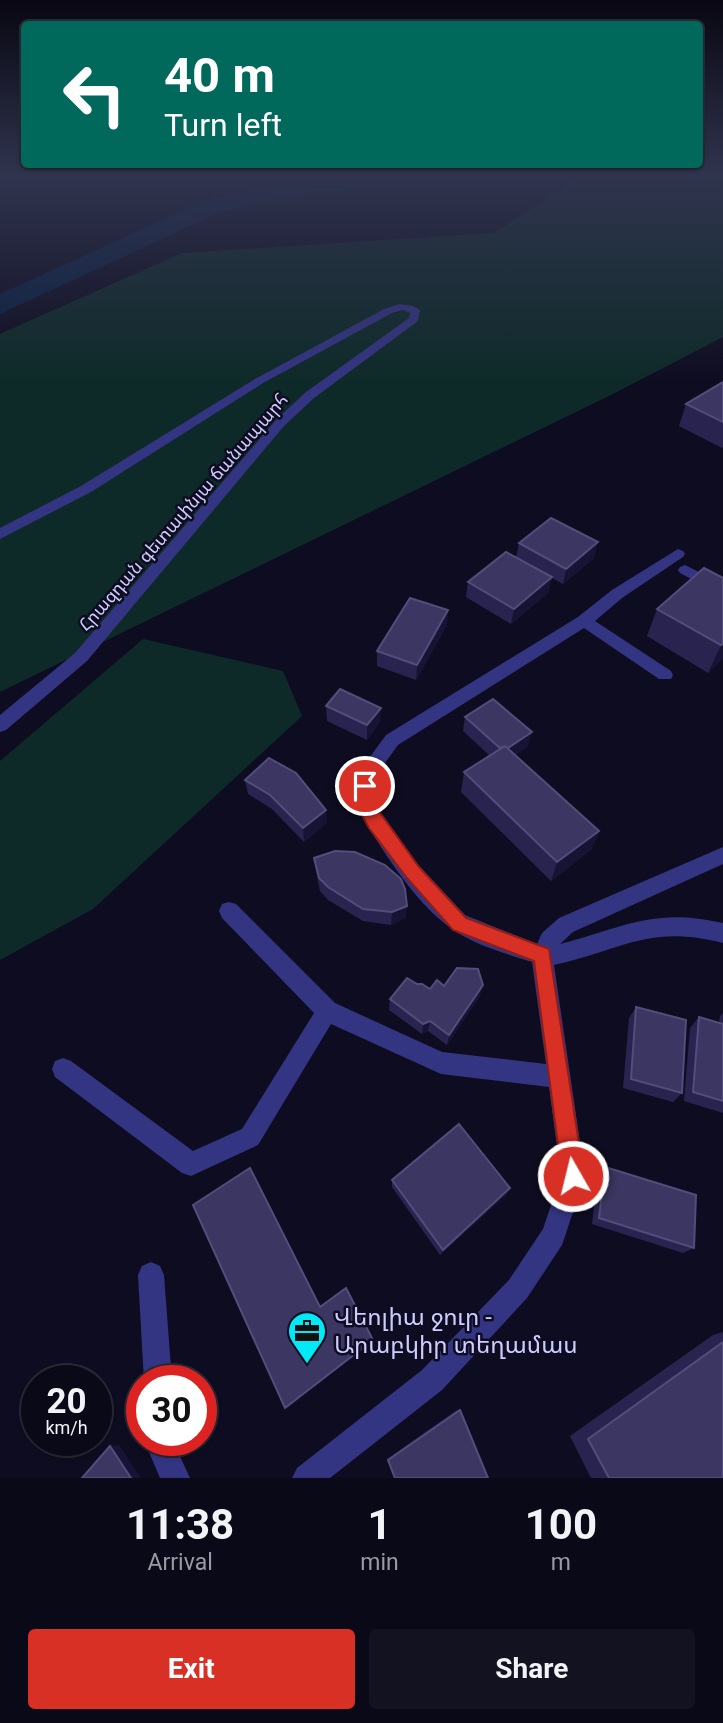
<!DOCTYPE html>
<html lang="en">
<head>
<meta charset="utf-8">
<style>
  :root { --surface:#0a0918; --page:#131221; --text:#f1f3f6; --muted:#999aa2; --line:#2a2a37; --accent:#d93025 }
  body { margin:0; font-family:Roboto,"Noto Sans Armenian",sans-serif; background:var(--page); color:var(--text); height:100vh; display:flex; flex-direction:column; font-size:26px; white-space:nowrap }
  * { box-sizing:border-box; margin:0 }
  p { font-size:23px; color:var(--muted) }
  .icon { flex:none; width:38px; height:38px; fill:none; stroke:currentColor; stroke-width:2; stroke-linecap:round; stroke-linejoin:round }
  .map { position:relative; height:1478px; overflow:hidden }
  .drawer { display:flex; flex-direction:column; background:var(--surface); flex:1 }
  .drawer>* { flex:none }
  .guide { position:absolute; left:21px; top:21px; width:682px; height:147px; border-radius:7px; box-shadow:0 2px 5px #0004,0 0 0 2px var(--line); background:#00695c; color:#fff; overflow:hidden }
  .speed { position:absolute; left:21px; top:1365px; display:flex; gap:14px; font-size:35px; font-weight:700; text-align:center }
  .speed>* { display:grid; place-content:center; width:91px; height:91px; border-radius:50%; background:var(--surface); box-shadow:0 2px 5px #0004,0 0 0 2px var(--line); line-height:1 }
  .speed small { font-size:18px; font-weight:400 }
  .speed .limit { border:10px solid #d22; background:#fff; color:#111 }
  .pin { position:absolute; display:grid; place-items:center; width:60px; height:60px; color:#fff; margin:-30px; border:4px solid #fff; border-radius:50%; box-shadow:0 2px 7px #0007 }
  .me { position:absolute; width:77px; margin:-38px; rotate:352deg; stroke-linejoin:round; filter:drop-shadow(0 0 5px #0008) }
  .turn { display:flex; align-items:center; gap:24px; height:147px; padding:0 28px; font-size:32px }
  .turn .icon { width:91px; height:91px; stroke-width:2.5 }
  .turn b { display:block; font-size:49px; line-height:60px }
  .eta { display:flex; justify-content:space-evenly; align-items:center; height:119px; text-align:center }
  .eta b { font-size:42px; font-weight:700; line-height:49px }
  .button { display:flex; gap:14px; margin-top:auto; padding:14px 28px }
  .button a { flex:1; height:80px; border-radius:7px; background:var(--accent); color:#fff; font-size:28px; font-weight:700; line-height:80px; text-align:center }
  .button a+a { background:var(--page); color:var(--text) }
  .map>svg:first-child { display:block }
  .green { fill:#0e2a28 }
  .water { fill:#092042 }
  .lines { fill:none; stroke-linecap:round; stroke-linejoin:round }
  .river { fill:#092042; fill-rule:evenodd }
  .minor { fill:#343582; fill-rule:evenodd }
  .wall { fill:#29244f }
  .shaded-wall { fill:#171334 }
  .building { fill:#3b3662; stroke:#524d7b; stroke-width:2 }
  .route { fill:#d93025; stroke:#8d1f18; stroke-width:2 }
  .labels { text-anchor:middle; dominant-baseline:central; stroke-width:5; stroke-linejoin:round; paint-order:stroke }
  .far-street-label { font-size:18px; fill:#cecbff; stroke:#0e0c20 }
  .near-poi-label { font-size:24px; fill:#cecbff; stroke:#0e0c20; text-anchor:start }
</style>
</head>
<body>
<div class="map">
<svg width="723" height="1478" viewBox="0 0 723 1478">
  <rect width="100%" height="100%" fill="#0e0c20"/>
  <path class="green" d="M 587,176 L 723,176 L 723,337 L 609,396 L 0,692 L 0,334 L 182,253 L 494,233 L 575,180 Z
    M 143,639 L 283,671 L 302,716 L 93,909 L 0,960 L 0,761 Z"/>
  <path class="water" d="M 301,176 L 373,176 L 353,181 L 354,186 L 343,191 L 275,191 L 277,181 Z"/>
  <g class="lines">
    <path class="river" d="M 322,176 L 365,176 L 362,181 L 354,183 L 220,212 L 0,314 L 0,294 L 204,201 Z"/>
    <path class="minor" d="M 399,304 L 413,306 L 420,310 L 418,321 L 314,398 L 284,426 L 87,661 L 6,730 L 0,732 L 0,715 L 75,653 L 276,420 L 306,392 L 409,318 L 410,313 L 403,310 L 392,313 L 263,383 L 91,492 L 0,539 L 0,528 L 81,486 L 255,379 L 384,309 Z
      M 678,549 L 683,551 L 685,554 L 683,557 L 622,598 L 595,621 L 671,671 L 673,675 L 671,679 L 659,679 L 584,628 L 398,745 L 377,774 L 371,799 L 412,858 L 465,915 L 537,944 L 542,933 L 559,918 L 723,847 L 723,864 L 573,932 L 560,944 C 625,927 653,907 723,923 L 723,943 C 648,924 623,950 554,965 L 585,1176 L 562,1245 L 527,1298 L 442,1390 L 330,1478 L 292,1478 L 297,1468 L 422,1370 L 509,1280 L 543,1229 L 561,1176 L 549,1087 L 441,1074 L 331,1024 L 258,1145 L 191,1176 L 182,1173 L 55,1077 L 52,1069 L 55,1061 L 63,1058 L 71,1061 L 193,1151 L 242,1129 L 314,1013 L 222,918 L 219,911 L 222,904 L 229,902 L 236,904 L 335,1003 L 442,1052 L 546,1064 L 532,962 C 507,954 474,945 452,929 C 413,902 380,846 355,805 L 353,800 L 359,772 L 386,735 L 578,617 L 612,590 Z
      M 685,565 L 723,584 L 723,596 L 680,573 L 678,570 L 680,567 Z
      M 151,1262 L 160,1266 L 164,1275 L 172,1381 L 144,1381 L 138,1275 L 142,1266 Z
      M 148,1440 L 176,1440 L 177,1450 L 190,1478 L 160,1478 L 149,1452 Z"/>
  </g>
  <path class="wall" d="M 723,382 L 723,447 L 722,448 L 679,426 L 686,404 Z
    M 519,543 L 594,558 L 563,584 L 552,578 L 548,593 L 511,624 L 466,597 L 468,582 L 516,558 Z
    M 723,578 L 723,658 L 708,673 L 647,636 L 657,609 Z
    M 447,625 L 416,680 L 377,666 L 377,651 Z
    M 326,706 L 380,722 L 367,740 L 327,721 Z
    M 465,717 L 528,746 L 515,755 L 599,831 L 591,850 L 551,881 L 461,792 L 464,772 L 489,755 L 463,731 Z
    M 245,780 L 327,823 L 304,842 L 272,809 L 248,794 Z
    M 314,858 L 406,918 L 391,925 L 363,921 L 328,900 L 320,891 L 316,871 Z
    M 417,984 L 430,989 L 444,986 L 480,996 L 447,1045 L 428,1031 L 422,1034 L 389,1010 L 390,999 Z
    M 636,1007 L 682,1093 L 673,1102 L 623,1088 L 629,1018 Z
    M 723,1013 L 723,1113 L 684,1101 L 690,1028 L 699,1017 L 719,1023 L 720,1016 Z
    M 605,1167 L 694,1248 L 683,1253 L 592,1224 L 598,1174 Z
    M 392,1180 L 510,1188 L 506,1195 L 440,1255 L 392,1187 Z
    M 723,1332 L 723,1478 L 591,1478 L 570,1436 L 713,1335 Z
    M 457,1410 L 460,1410 L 395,1478 L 387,1459 Z"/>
  <path class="shaded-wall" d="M 598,542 L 594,558 L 563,584 L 566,569 Z
    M 552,577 L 548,593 L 511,624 L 514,609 Z
    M 448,610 L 447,625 L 416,680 L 417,665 Z
    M 723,644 L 723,658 L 708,673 L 721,645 Z
    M 381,708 L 380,722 L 367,740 L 367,725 Z
    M 532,732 L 528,746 L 500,765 L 503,751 Z
    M 326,810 L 327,823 L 304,842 L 303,828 Z
    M 599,831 L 591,850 L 551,881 L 557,862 Z
    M 407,906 L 406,918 L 391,925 L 392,912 Z
    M 483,985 L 480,996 L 447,1045 L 449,1035 Z
    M 430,1021 L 428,1031 L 422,1034 L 423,1024 Z
    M 510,1188 L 506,1195 L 440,1255 L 443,1250 Z
    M 373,1340 L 373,1342 L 287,1408 L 285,1408 Z
    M 119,1445 L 141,1478 L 131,1478 L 110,1446 Z"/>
  <path class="building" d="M 723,382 L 723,422 L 686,404 Z
    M 551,518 L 598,542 L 566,569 L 519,543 Z
    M 506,552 L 552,577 L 514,609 L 468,582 Z
    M 704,568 L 723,578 L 723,644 L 721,645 L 657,609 Z
    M 410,598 L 448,610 L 417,665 L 377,651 Z
    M 340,689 L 381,708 L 367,725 L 326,706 Z
    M 493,699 L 532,732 L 508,748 L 505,746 L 500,748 L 465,717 Z
    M 505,746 L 599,831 L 557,862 L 464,772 Z
    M 269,758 L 296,773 L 326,810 L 303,828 L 270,795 L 245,780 Z
    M 335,851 L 355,852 L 385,865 L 401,879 L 405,889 L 407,906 L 392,912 L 363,909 L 328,887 L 319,878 L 314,858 Z
    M 457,968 L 478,969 L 483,985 L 449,1035 L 430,1021 L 423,1024 L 390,999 L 407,978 L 417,984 L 422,984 L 430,989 L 437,980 L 444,986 Z
    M 636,1007 L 686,1020 L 682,1093 L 631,1079 Z
    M 699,1017 L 723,1024 L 723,1101 L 693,1092 Z
    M 459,1124 L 510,1188 L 443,1250 L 392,1180 Z
    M 605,1167 L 696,1195 L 694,1248 L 599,1218 Z
    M 250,1168 L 320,1307 L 346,1288 L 373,1340 L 285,1408 L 193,1205 Z
    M 723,1342 L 723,1478 L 609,1478 L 588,1439 Z
    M 460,1410 L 488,1478 L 395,1478 L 388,1460 Z
    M 110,1446 L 131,1478 L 82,1478 Z"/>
  <linearGradient id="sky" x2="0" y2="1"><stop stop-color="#080712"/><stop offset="0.46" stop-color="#30344e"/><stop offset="1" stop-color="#30344e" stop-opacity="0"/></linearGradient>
  <rect width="723" height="383" fill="url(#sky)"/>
  <path class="route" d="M 365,779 L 371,781 L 374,786 L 371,800 L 419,867 L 466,918 L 549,949 L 584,1176 L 581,1184 L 573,1187 L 565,1184 L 562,1176 L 534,961 L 453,930 L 407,878 L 369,828 L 354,800 L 359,781 Z"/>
  <defs>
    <symbol id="office-pin" viewBox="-11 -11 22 30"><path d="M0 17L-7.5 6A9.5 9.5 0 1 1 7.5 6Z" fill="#00e9f6" stroke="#0e0c20"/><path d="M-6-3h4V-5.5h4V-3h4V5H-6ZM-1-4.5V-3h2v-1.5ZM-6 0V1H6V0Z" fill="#111"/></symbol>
  </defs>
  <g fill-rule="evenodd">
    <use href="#office-pin" x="285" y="1309" width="44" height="60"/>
  </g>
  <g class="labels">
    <g class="far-street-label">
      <text transform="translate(183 512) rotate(-49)">Հրազդան գետափնյա ճանապարհ</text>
    </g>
    <g class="near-poi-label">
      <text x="334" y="1317">Վեոլիա ջուր -<tspan x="334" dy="28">Արաբկիր տեղամաս</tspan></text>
    </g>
  </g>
</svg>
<div class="speed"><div>20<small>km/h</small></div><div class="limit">30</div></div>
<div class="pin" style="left:365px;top:786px;background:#d93025"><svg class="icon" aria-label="arrive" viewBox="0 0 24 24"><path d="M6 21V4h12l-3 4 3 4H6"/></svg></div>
<svg class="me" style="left:573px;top:1176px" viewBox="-20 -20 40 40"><circle r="17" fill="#d93025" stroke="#fff" stroke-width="3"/><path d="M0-11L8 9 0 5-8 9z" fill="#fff"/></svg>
<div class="guide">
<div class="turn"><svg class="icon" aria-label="left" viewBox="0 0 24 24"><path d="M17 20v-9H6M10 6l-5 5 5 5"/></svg><div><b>40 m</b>Turn left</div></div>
</div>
</div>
<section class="drawer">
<div class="eta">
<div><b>11:38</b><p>Arrival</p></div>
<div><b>1</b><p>min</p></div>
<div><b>100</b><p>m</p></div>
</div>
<div class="button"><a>Exit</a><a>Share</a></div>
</section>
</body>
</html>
